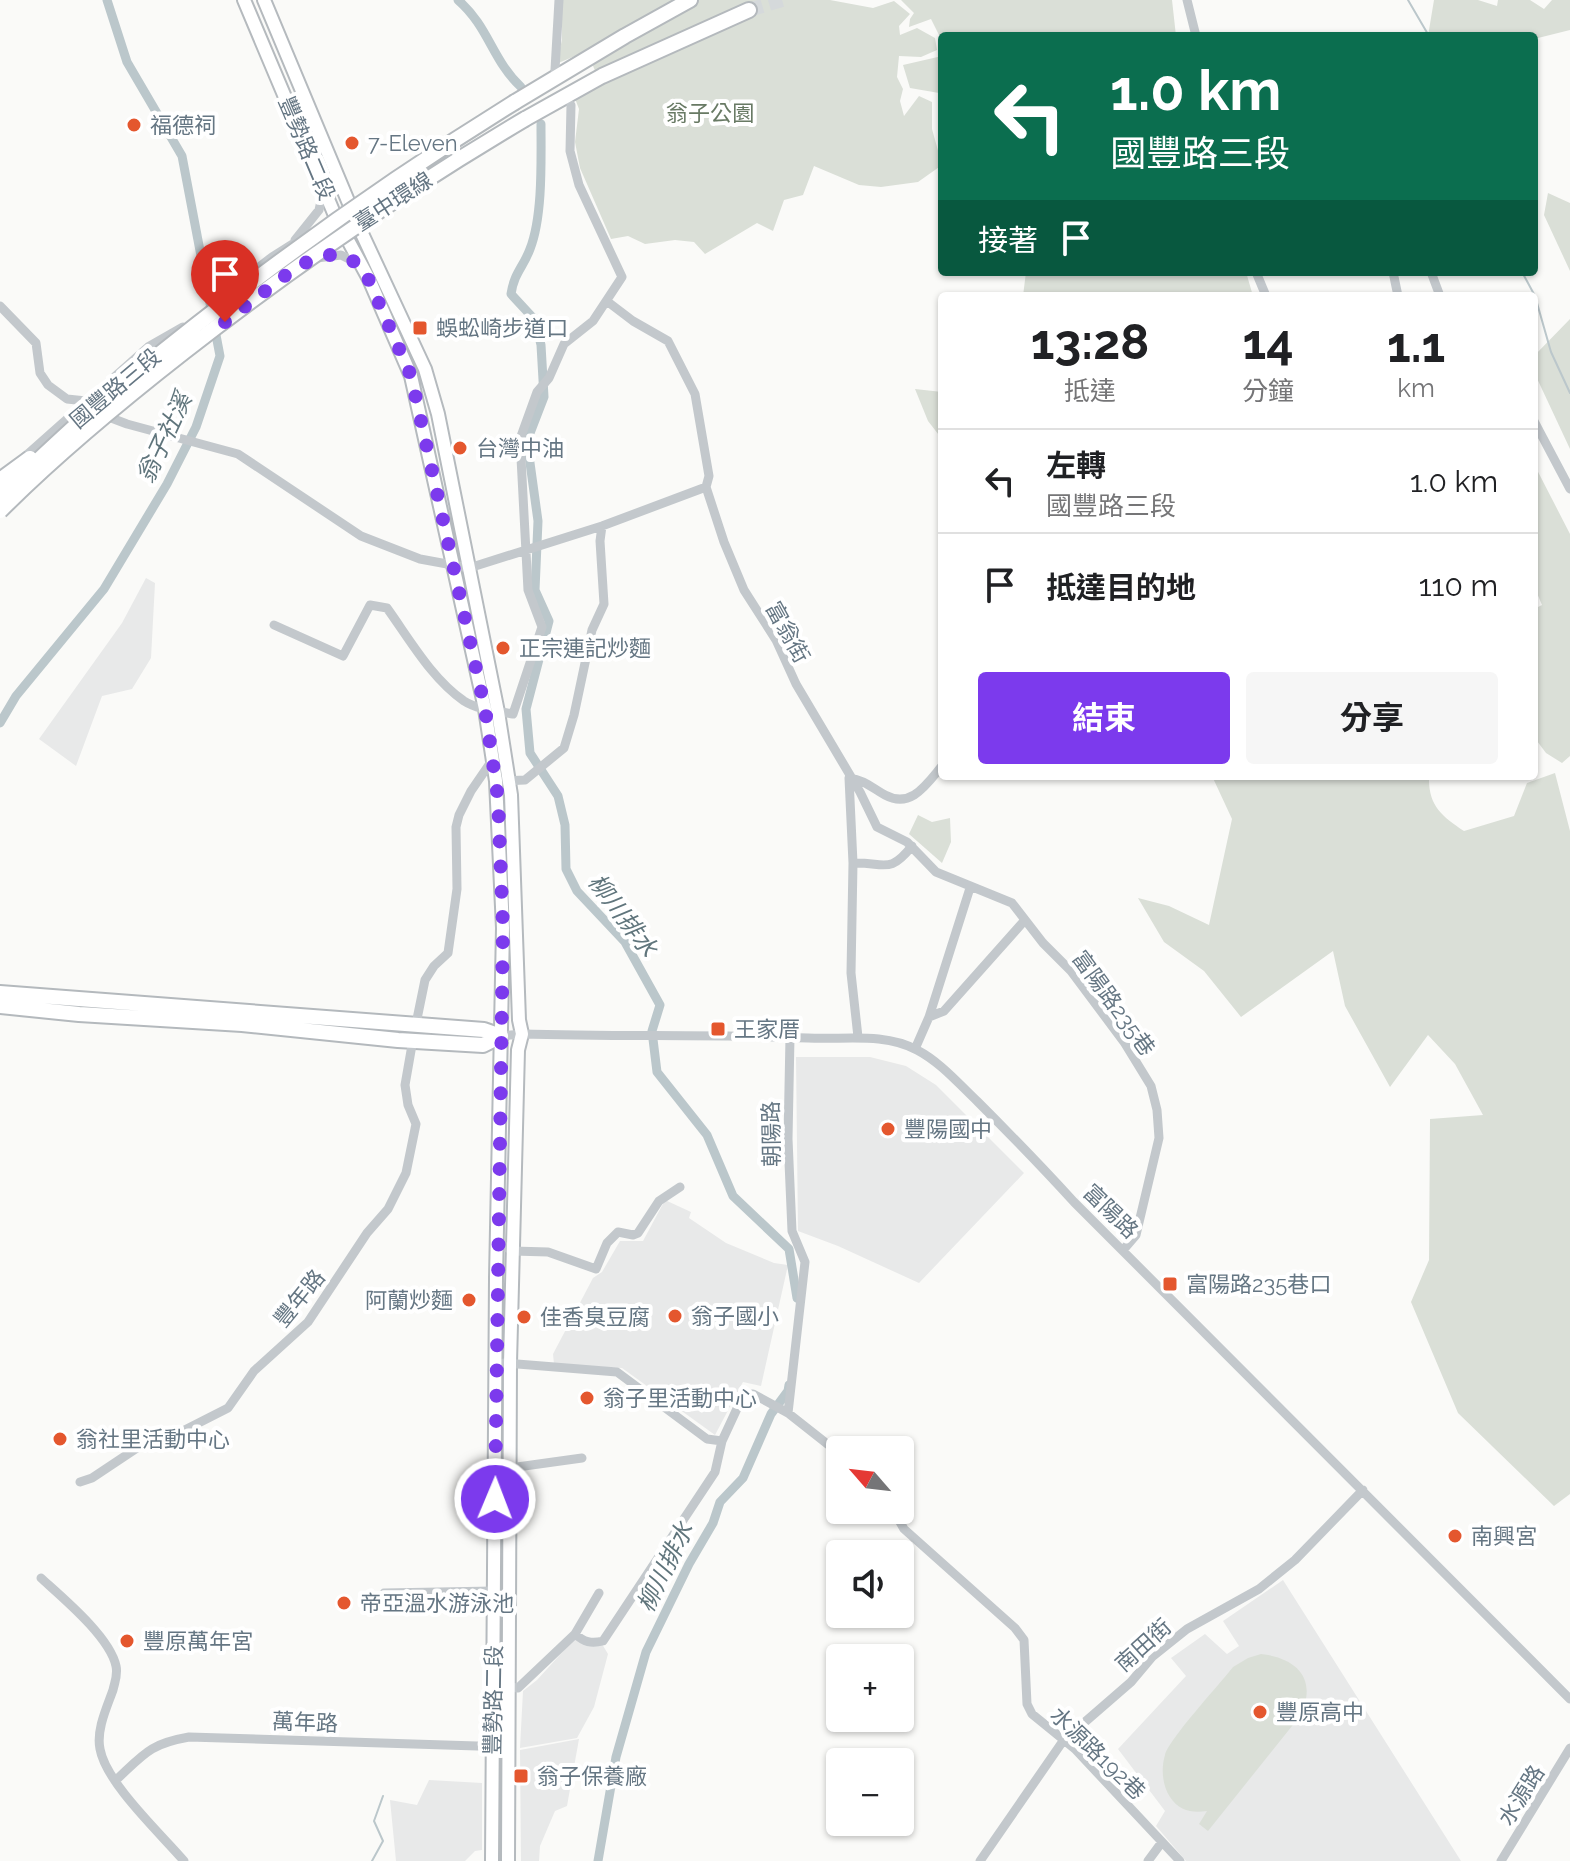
<!DOCTYPE html>
<html lang="zh-TW">
<head>
<meta charset="utf-8">
<style>
  :root { --surface:#fff; --page:#f6f6f6; --text:#202124; --muted:#757577; --line:#e0e0e0; --accent:#7c3aed }
  body { margin:0; font-family:Raleway,"Noto Sans TC",sans-serif; background:var(--page); color:var(--text); height:100vh; display:flex; flex-direction:column; font-size:30px; white-space:nowrap }
  * { box-sizing:border-box; margin:0 }
  p { font-size:26px; color:var(--muted) }
  .icon { flex:none; width:44px; height:44px; fill:none; stroke:currentColor; stroke-width:2; stroke-linecap:round; stroke-linejoin:round }
  .map { position:relative; flex:1; overflow:hidden }
  .side { position:absolute; left:938px; top:292px; width:600px; height:488px; display:flex; flex-direction:column; background:var(--surface); border-radius:8px; box-shadow:0 2px 6px #0004 }
  .side>* { flex:none }
  .top-card { position:absolute; left:938px; top:32px; width:600px; height:244px; border-radius:8px; box-shadow:0 2px 6px #0004; background:#0b6e4f; color:#fff; overflow:hidden }
  .needle { width:52px; rotate:298deg }
  .controls { position:absolute; left:826px; top:1436px; display:grid; gap:16px }
  .controls a { display:grid; place-items:center; width:88px; height:88px; border-radius:8px; background:var(--surface); box-shadow:0 2px 6px #0004; font-size:40px }
  .pin { position:absolute; display:grid; place-items:center; width:68px; height:68px; color:#fff; margin:-82px -34px; border-radius:50% 50% 50% 0; rotate:-45deg; box-shadow:0 0 8px #0007 }
  .pin .icon { rotate:45deg }
  .me { position:absolute; width:88px; margin:-44px; rotate:1deg; stroke-linejoin:round; filter:drop-shadow(0 0 6px #0008) }
  .turn { display:flex; align-items:center; gap:28px; height:168px; padding:0 40px; font-size:36px }
  .turn .icon { width:104px; height:104px; stroke-width:2.5 }
  .turn b { display:block; font-size:56px; line-height:68px }
  .then { display:flex; align-items:center; height:76px; padding:0 40px; background:#0003; gap:16px; font-size:30px }
  .eta { display:flex; justify-content:space-evenly; align-items:center; height:136px; text-align:center }
  .eta b { font-size:48px; font-weight:700; line-height:56px }
  .action { display:flex; gap:16px; margin-top:auto; padding:16px 40px }
  .action a { flex:1; height:92px; border-radius:8px; background:var(--accent); color:#fff; font-size:32px; font-weight:700; line-height:92px; text-align:center }
  .action a+a { background:var(--page); color:var(--text) }
  ul { padding:0; list-style:none }
  li { display:flex; align-items:center; gap:24px; height:104px; padding:0 40px; border-top:2px solid var(--line) }
  li div { flex:1 }
  li b { display:block; font-size:30px }
  li em { font-style:normal }
  .map>svg:first-child { display:block }
  .built { fill:#e8e9e9 }
  .green { fill:#dadfd7 }
  .lines { fill:none; stroke-linecap:round; stroke-linejoin:round }
  .stream { stroke:#bbc7cb; stroke-width:2 }
  .canal { stroke:#bbc7cb; stroke-width:9 }
  .highway-tunnel { stroke:#d5d9db; stroke-width:14; stroke-dasharray:14 7; stroke-linecap:butt }
  .major-casing { stroke:#b5babe; stroke-width:16 }
  .highway-casing { stroke:#b4b9bd; stroke-width:18 }
  .minor { stroke:#c3c8cc; stroke-width:9 }
  .major { stroke:#fff; stroke-width:12 }
  .highway { stroke:#fff; stroke-width:14 }
  .highway-bridge-casing { stroke:#b4b9bd; stroke-width:18; stroke-linecap:butt }
  .highway-bridge { stroke:#fff; stroke-width:14 }
  .route { stroke:#7c3aed; stroke-width:14; stroke-dasharray:0 25.2 }
  .poi-dot { fill:#e4572e; stroke:#fff; stroke-width:3 }
  .labels { text-anchor:middle; dominant-baseline:central; stroke-width:8; stroke-linejoin:round; paint-order:stroke }
  .park-label { font-size:22px; fill:#687a64; stroke:#fff }
  .poi-label { font-size:22px; fill:#657683; stroke:#fff; text-anchor:start }
  .street-label { font-size:22px; fill:#657683; stroke:#fff }
  .water-label { font-size:24px; font-style:italic; fill:#60757c; stroke:#fff }
</style>
</head>
<body>
<div class="map">
<svg width="1570" height="1861" viewBox="0 0 1570 1861">
  <rect width="100%" height="100%" fill="#fafaf8"/>
  <path class="built" d="M 146,578 L 155,583 L 151,658 L 132,689 L 102,696 L 76,766 L 39,739 L 122,623 Z
    M 796,1057 L 870,1057 L 906,1066 L 936,1085 L 1024,1173 L 919,1283 L 838,1246 L 798,1231 Z
    M 665,1200 L 691,1212 L 689,1218 L 726,1243 L 774,1263 L 788,1265 L 761,1386 L 743,1382 L 715,1435 L 622,1368 L 554,1364 L 553,1354 L 593,1278 L 602,1272 L 620,1241 L 643,1241 Z
    M 1283,1580 L 1461,1861 L 1186,1861 L 1156,1826 L 1165,1811 L 1118,1749 L 1186,1676 L 1171,1658 L 1205,1634 L 1227,1654 L 1239,1646 L 1223,1621 Z
    M 577,1636 L 602,1644 L 608,1654 L 594,1707 L 577,1738 L 520,1748 L 523,1691 L 537,1680 Z
    M 579,1739 L 567,1806 L 555,1811 L 540,1846 L 539,1861 L 521,1861 L 520,1750 Z
    M 429,1780 L 482,1783 L 482,1850 L 475,1851 L 465,1861 L 396,1861 L 390,1800 L 417,1805 Z"/>
  <path class="green" d="M 562,0 L 830,0 L 873,8 L 894,1 L 910,14 L 899,26 L 900,35 L 917,28 L 935,38 L 937,50 L 921,57 L 899,56 L 897,77 L 903,89 L 900,101 L 904,116 L 919,96 L 932,102 L 932,129 L 942,165 L 918,182 L 881,187 L 859,185 L 814,166 L 803,195 L 784,200 L 773,231 L 757,223 L 705,254 L 694,242 L 675,240 L 645,244 L 628,236 L 611,239 L 580,168 L 575,142 L 579,109 L 574,96 L 600,83 L 587,51 L 556,64 L 562,40 Z
    M 901,0 L 1172,0 L 1176,36 L 942,36 L 942,41 L 931,19 L 909,27 L 910,19 L 914,13 Z
    M 1434,0 L 1478,0 L 1497,6 L 1498,0 L 1530,0 L 1544,9 L 1552,0 L 1570,0 L 1570,30 L 1534,39 L 1534,36 L 1428,36 Z
    M 942,56 L 942,104 L 939,93 L 910,88 L 903,65 Z
    M 1548,193 L 1570,203 L 1570,271 L 1544,215 Z
    M 1026,272 L 1246,272 L 1253,296 L 1023,296 Z
    M 1570,319 L 1570,449 L 1534,372 L 1534,356 Z
    M 915,389 L 942,392 L 942,439 L 928,421 Z
    M 1534,464 L 1570,534 L 1570,756 L 1562,763 L 1546,753 L 1534,737 L 1534,609 L 1542,605 L 1534,586 Z
    M 1555,773 L 1570,831 L 1570,1494 L 1554,1506 L 1458,1413 L 1411,1302 L 1429,1260 L 1430,1119 L 1483,1115 L 1455,1064 L 1428,1035 L 1390,1087 L 1345,1006 L 1333,951 L 1241,1017 L 1204,971 L 1164,942 L 1138,898 L 1169,906 L 1209,925 L 1232,819 L 1212,776 L 1429,776 C 1428,806 1442,816 1464,831 L 1514,816 L 1527,783 Z
    M 918,815 L 932,822 L 950,818 L 951,842 L 942,863 L 909,834 Z
    M 1261,1654 C 1298,1658 1318,1680 1300,1716 L 1208,1831 L 1199,1824 L 1207,1811 C 1192,1813 1179,1811 1170,1797 C 1162,1785 1161,1768 1165,1755 C 1169,1739 1220,1684 1233,1667 L 1248,1658 Z"/>
  <g class="lines">
    <path class="stream" d="M 1408,0 L 1429,36
      M 1522,272 L 1535,296 L 1551,352 L 1570,393
      M 372,1861 L 383,1841 L 374,1821 L 383,1796"/>
    <path class="canal" d="M 458,0 C 489,27 492,60 521,87
      M 541,124 C 541,160 543,216 530,249 C 524,266 514,273 511,294 L 535,320 L 541,345 L 544,397 L 527,441 L 538,521 L 535,590 L 549,621 L 526,709 L 530,753 L 558,796 L 565,825 L 566,869 L 577,891 L 625,942 L 660,1005 L 652,1031 L 657,1072 L 707,1135 L 733,1196 L 789,1249 L 797,1298
      M 0,723 L 16,696 L 104,589 L 167,484 L 196,427 L 220,356 L 182,156 L 127,62 L 107,0
      M 598,1861 L 616,1757 L 646,1652 L 689,1564 L 713,1523 L 720,1502 L 743,1478 L 771,1414 L 788,1391 L 789,1385"/>
    <path class="highway-tunnel" d="M 749,10 L 782,0"/>
    <defs>
      <path id="major" d="M 244,0 L 336,218 L 369,279 L 411,376 L 485,709 L 496,781 L 503,928 L 496,1278 L 492,1861
        M 264,0 L 358,225 L 425,369 L 438,414 L 498,712 L 511,795 L 519,1020 L 522,1034 L 518,1050 L 510,1363 L 508,1861"/>
      <path id="highway" d="M 515,102 L 625,36 L 690,0
        M 525,119 L 602,76 L 749,10
        M 0,993 L 484,1030 L 501,1036
        M 0,1006 L 79,1014 L 242,1024 L 398,1040 L 483,1045 L 501,1036"/>
    </defs>
    <use href="#major" class="major-casing"/>
    <use href="#highway" class="highway-casing"/>
    <path class="minor" d="M 1187,0 L 1196,36
      M 555,70 L 559,0
      M 295,240 L 319,210 L 323,192
      M 317,258 L 341,255 L 359,264
      M 1256,272 L 1266,296
      M 1393,272 L 1398,296
      M 1431,272 L 1440,296
      M 217,300 L 272,257 L 302,238
      M 608,302 L 633,321 L 668,341 L 695,394 L 709,476 L 706,487
      M 0,306 L 36,343 L 40,373 L 48,385 L 67,399 L 86,401 L 106,416 L 127,424 L 238,454 L 361,536 L 420,559 L 469,568 L 602,526 L 706,487
      M 1534,421 L 1570,489
      M 22,459 L 148,347 L 183,327
      M 706,487 L 724,542 L 744,590 L 776,640 L 796,684 L 860,792 L 877,827 L 907,842 L 936,872 L 1012,903 L 1043,943 L 1071,971 L 1124,1042 L 1151,1086 L 1157,1110 L 1159,1138 L 1136,1235 L 1124,1249
      M 274,625 L 343,656 L 370,605 L 387,608 C 410,640 432,679 464,701 C 478,710 497,711 513,714 L 542,627 L 528,590 L 520,439 L 537,392 L 549,378 L 564,344 L 593,321 L 622,277 L 579,185 L 570,151 L 571,105
      M 849,778 L 853,863 L 851,973 L 858,1037
      M 849,778 C 865,780 872,788 885,795 C 911,809 926,785 942,766
      M 503,781 L 525,780 L 564,748 L 574,715 L 592,630 L 604,604 L 600,541 L 602,526
      M 853,863 C 885,862 889,875 912,846
      M 929,1017 L 944,1011 L 1025,920
      M 417,1019 L 425,980 L 434,966 L 448,953 L 457,889 L 456,827 L 459,815 L 471,791 L 493,759
      M 501,1036 L 522,1034 C 618,1037 713,1034 808,1038 C 843,1040 884,1032 917,1050 C 940,1062 958,1083 977,1101 C 1010,1134 1042,1167 1074,1202 L 1570,1699
      M 915,1049 L 929,1017 L 970,888
      M 497,1242 L 513,1251 L 548,1252 L 596,1269 L 607,1243 L 618,1232 L 633,1235 L 638,1233 L 659,1201 L 680,1187
      M 504,1363 L 617,1372 L 707,1439 L 722,1441
      M 788,1413 L 805,1262 L 792,1231 L 788,1139 L 790,1037
      M 510,1468 L 582,1458
      M 80,1482 L 92,1478 L 149,1440 L 171,1437 L 228,1408 L 254,1371 L 308,1322 L 367,1233 L 388,1209 L 406,1173 L 416,1124 L 408,1105 L 405,1085 L 412,1045
      M 900,1499 L 904,1501 L 900,1522 L 904,1529 L 1015,1628 L 1024,1640 L 1027,1704 L 1032,1714 L 1075,1749 L 1180,1861
      M 41,1578 C 63,1598 110,1637 116,1666 C 118,1675 115,1681 113,1690 C 107,1707 96,1730 100,1749 C 106,1783 161,1834 184,1861
      M 384,1593 L 494,1591
      M 575,1634 C 584,1642 591,1644 603,1641 L 715,1472 L 722,1441 L 741,1400 L 747,1395 L 753,1394 L 788,1413 L 840,1454
      M 510,1687 L 518,1688 L 575,1634 L 599,1593
      M 115,1781 C 144,1754 149,1744 189,1737 L 509,1747
      M 980,1861 L 1063,1741 L 1131,1682 L 1152,1657 L 1187,1629 L 1259,1589 L 1295,1560 L 1363,1490
      M 1148,1861 L 1162,1842
      M 1501,1861 L 1570,1748"/>
    <use href="#major" class="major"/>
    <use href="#highway" class="highway"/>
    <defs>
      <path id="highway-bridge" d="M 0,480 L 30,458
        M 0,496 C 43,456 85,415 130,378 C 252,278 381,185 515,102
        M 0,511 C 57,454 120,402 184,352 C 294,266 405,190 525,119"/>
    </defs>
    <use href="#highway-bridge" class="highway-bridge-casing"/>
    <use href="#highway-bridge" class="highway-bridge"/>
  </g>
  <g class="lines">
    <path class="route" d="M 225,322 L 299,265 L 328,255 L 343,255 L 363,267 L 411,376 L 485,709 L 498,798 L 503,928 L 495,1499"/>
  </g>
  <g class="poi-dot">
    <circle cx="134" cy="125" r="8"/>
    <circle cx="352" cy="143" r="8"/>
    <rect x="412" y="320" width="16" height="16" rx="4"/>
    <circle cx="460" cy="448" r="8"/>
    <circle cx="503" cy="648" r="8"/>
    <rect x="710" y="1021" width="16" height="16" rx="4"/>
    <circle cx="888" cy="1129" r="8"/>
    <rect x="1162" y="1276" width="16" height="16" rx="4"/>
    <circle cx="469" cy="1300" r="8"/>
    <circle cx="675" cy="1316" r="8"/>
    <circle cx="524" cy="1317" r="8"/>
    <circle cx="587" cy="1398" r="8"/>
    <circle cx="60" cy="1439" r="8"/>
    <circle cx="1455" cy="1536" r="8"/>
    <circle cx="344" cy="1603" r="8"/>
    <circle cx="127" cy="1641" r="8"/>
    <circle cx="1260" cy="1712" r="8"/>
    <rect x="513" y="1768" width="16" height="16" rx="4"/>
  </g>
  <g class="labels">
    <g class="park-label">
      <text x="710" y="113">翁子公園</text>
    </g>
    <g class="poi-label">
      <text x="150" y="125">福德祠</text>
      <text x="368" y="143">7-Eleven</text>
      <text x="436" y="328">蜈蚣崎步道口</text>
      <text x="476" y="448">台灣中油</text>
      <text x="519" y="648">正宗連記炒麵</text>
      <text x="734" y="1029">王家厝</text>
      <text x="904" y="1129">豐陽國中</text>
      <text x="1186" y="1284">富陽路235巷口</text>
      <text x="453" y="1300" text-anchor="end">阿蘭炒麵</text>
      <text x="691" y="1316">翁子國小</text>
      <text x="540" y="1317">佳香臭豆腐</text>
      <text x="603" y="1398">翁子里活動中心</text>
      <text x="76" y="1439">翁社里活動中心</text>
      <text x="1471" y="1536">南興宮</text>
      <text x="360" y="1603">帝亞溫水游泳池</text>
      <text x="143" y="1641">豐原萬年宮</text>
      <text x="1276" y="1712">豐原高中</text>
      <text x="537" y="1776">翁子保養廠</text>
    </g>
    <g class="street-label">
      <text transform="translate(307 148) rotate(67)">豐勢路二段</text>
      <text transform="translate(393 201) rotate(-33)">臺中環線</text>
      <text transform="translate(115 388) rotate(-40)">國豐路三段</text>
      <text transform="translate(788 632) rotate(61)">富翁街</text>
      <text transform="translate(1114 1003) rotate(54)">富陽路235巷</text>
      <text transform="translate(771 1134) rotate(-91)">朝陽路</text>
      <text transform="translate(1111 1211) rotate(44)">富陽路</text>
      <text transform="translate(299 1298) rotate(-51)">豐年路</text>
      <text transform="translate(1143 1645) rotate(-42)">南田街</text>
      <text transform="translate(493 1700) rotate(-89)">豐勢路二段</text>
      <text transform="translate(305 1722) rotate(2)">萬年路</text>
      <text transform="translate(1098 1753) rotate(44)">水源路192巷</text>
      <text transform="translate(1521 1795) rotate(-58)">水源路</text>
    </g>
    <g class="water-label">
      <text transform="translate(164 438) rotate(-65)">翁子社溪</text>
      <text transform="translate(623 915) rotate(53)">柳川排水</text>
      <text transform="translate(665 1567) rotate(-64)">柳川排水</text>
    </g>
  </g>
</svg>
<div class="controls">
<a><svg class="needle" viewBox="-14 -14 28 28"><path d="M0-13l5 13h-10z" fill="#e53935"/><path d="M0 13l5-13h-10z" fill="#757577"/></svg></a>
<a><svg class="icon" aria-label="sound" viewBox="0 0 24 24"><path d="M4 9h4l5-4v14l-5-4H4zM17 9q2 3 0 6"/></svg></a>
<a>+</a>
<a>−</a>
</div>
<div class="pin" style="left:225px;top:322px;background:#d93025"><svg class="icon" aria-label="arrive" viewBox="0 0 24 24"><path d="M6 21V4h12l-3 4 3 4H6"/></svg></div>
<svg class="me" style="left:495px;top:1499px" viewBox="-20 -20 40 40"><circle r="17" fill="#7c3aed" stroke="#fff" stroke-width="3"/><path d="M0-11L8 9 0 5-8 9z" fill="#fff"/></svg>
<div class="top-card">
<div class="turn"><svg class="icon" aria-label="left" viewBox="0 0 24 24"><path d="M17 20v-9H6M10 6l-5 5 5 5"/></svg><div><b>1.0 km</b>國豐路三段</div></div>
<div class="then">接著<svg class="icon" aria-label="arrive" viewBox="0 0 24 24"><path d="M6 21V4h12l-3 4 3 4H6"/></svg></div>
</div>
<section class="side">
<div class="eta">
<div><b>13:28</b><p>抵達</p></div>
<div><b>14</b><p>分鐘</p></div>
<div><b>1.1</b><p>km</p></div>
</div>
<ul>
<li><svg class="icon" aria-label="left" viewBox="0 0 24 24"><path d="M17 20v-9H6M10 6l-5 5 5 5"/></svg><div><b>左轉</b><p>國豐路三段</p></div><em>1.0 km</em></li>
<li><svg class="icon" aria-label="arrive" viewBox="0 0 24 24"><path d="M6 21V4h12l-3 4 3 4H6"/></svg><div><b>抵達目的地</b></div><em>110 m</em></li>
</ul>
<div class="action"><a>結束</a><a>分享</a></div>
</section>
</div>
</body>
</html>
